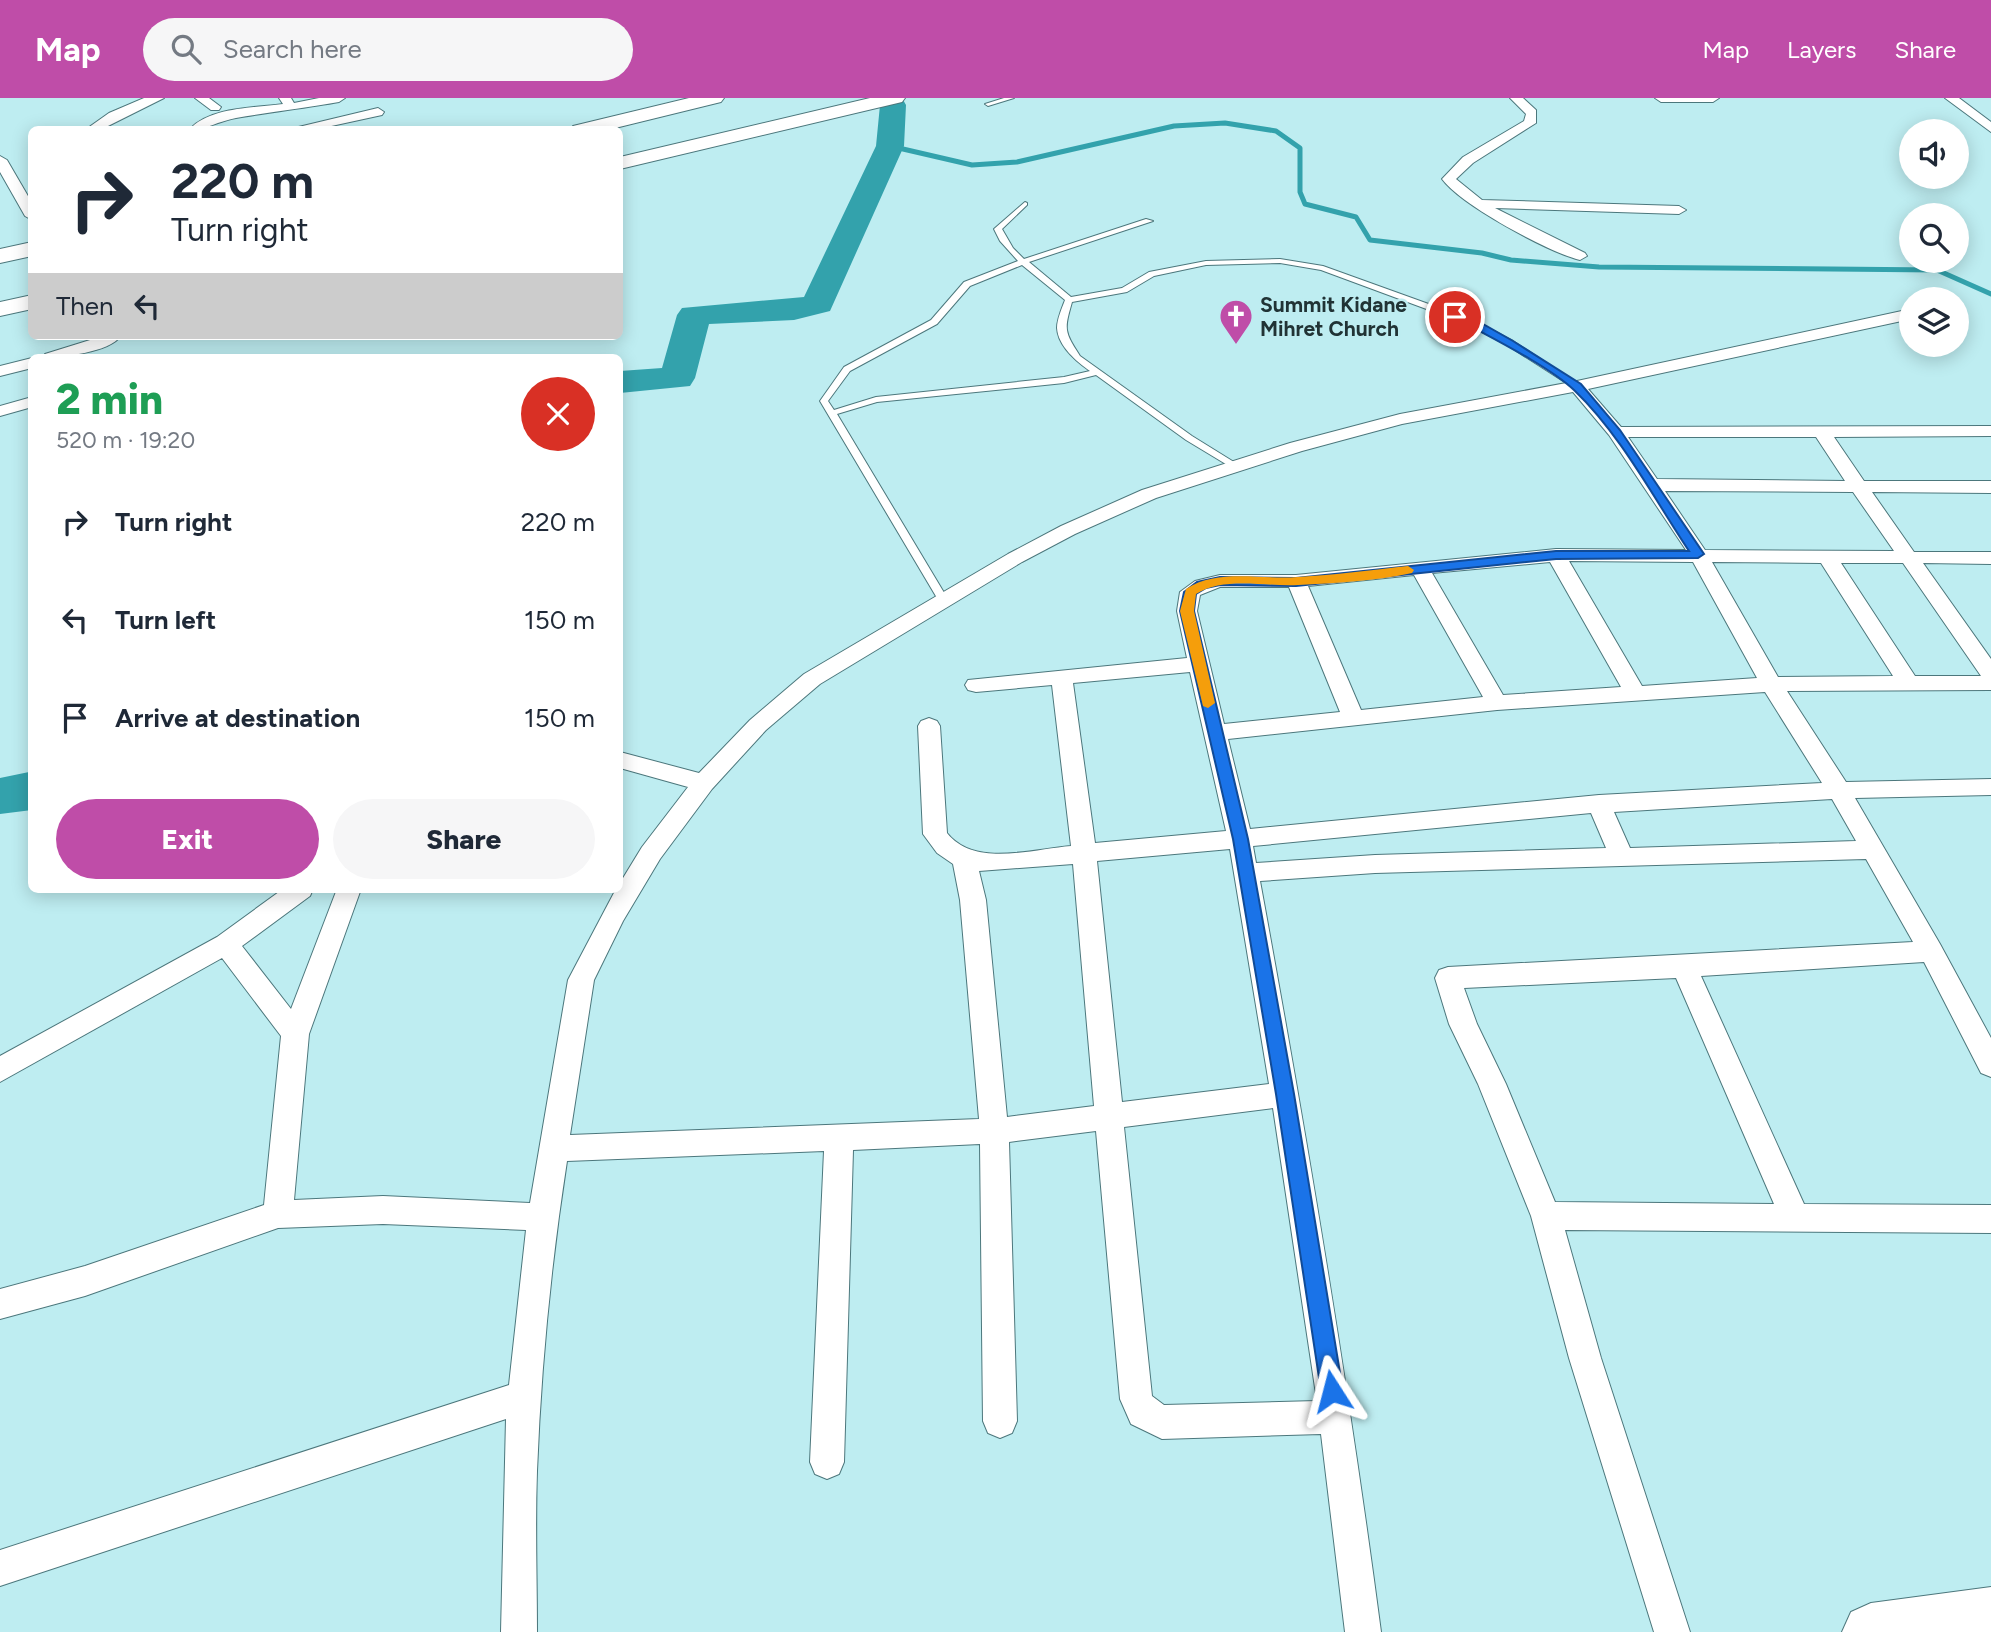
<!DOCTYPE html>
<html lang="en">
<head>
<meta charset="utf-8">
<style>
  :root { --surface:#fff; --page:#f6f6f7; --text:#1f2937; --muted:#747a83; --accent:#bf4da8 }
  body { margin:0; font-family:Figtree,sans-serif; background:var(--page); color:var(--text); height:100vh; display:flex; flex-direction:column; font-size:26px; white-space:nowrap }
  * { box-sizing:border-box; margin:0 }
  p { font-size:23px; color:var(--muted) }
  .icon { flex:none; width:38px; height:38px; fill:none; stroke:currentColor; stroke-width:2; stroke-linecap:round; stroke-linejoin:round }
  .map { position:relative; flex:1; overflow:hidden }
  .side { position:absolute; left:28px; top:256px; width:595px; height:539px; display:flex; flex-direction:column; background:var(--surface); border-radius:10px; box-shadow:0 4px 18px #0003 }
  .side>* { flex:none }
  .top-card { position:absolute; left:28px; top:28px; width:595px; height:214px; border-radius:10px; box-shadow:0 4px 18px #0003; background:#fff; color:var(--text); overflow:hidden }
  .tools { position:absolute; left:1899px; top:21px; display:grid; gap:14px }
  .tools a { display:grid; place-items:center; width:70px; height:70px; border-radius:50%; background:var(--surface); box-shadow:0 4px 18px #0003; font-size:35px }
  .pin { position:absolute; display:grid; place-items:center; width:60px; height:60px; color:#fff; margin:-30px; border:4px solid #fff; border-radius:50%; box-shadow:0 2px 7px #0007 }
  .me { position:absolute; width:77px; margin:-38px; rotate:351deg; stroke-linejoin:round; filter:drop-shadow(0 0 5px #0008) }
  .turn { display:flex; align-items:center; gap:24px; height:147px; padding:0 28px; font-size:32px }
  .turn .icon { width:91px; height:91px; stroke-width:2.5 }
  .turn b { display:block; font-size:49px; line-height:60px }
  .then { display:flex; align-items:center; height:66px; padding:0 28px; background:#0003; gap:14px; font-size:26px }
  .round { display:grid; place-items:center; flex:none; width:74px; height:74px; border-radius:37px; background:var(--page) }
  .head { display:flex; align-items:center; justify-content:space-between; height:119px; padding:0 28px }
  h1 { font-size:42px; font-weight:800; line-height:52px; color:#1e9e55 }
  .action { display:flex; gap:14px; margin-top:auto; padding:14px 28px }
  .action a { flex:1; height:80px; border-radius:42px; background:var(--accent); color:#fff; font-size:28px; font-weight:800; line-height:80px; text-align:center }
  .action a+a { background:var(--page); color:var(--text) }
  ul { padding:0; list-style:none }
  li { display:flex; align-items:center; gap:21px; height:98px; padding:0 28px }
  li div { flex:1 }
  li b { display:block; font-size:26px }
  li em { font-style:normal }
  header { display:flex; align-items:center; gap:42px; box-sizing:border-box; height:98px; padding:0 35px; background:var(--accent); color:#fff }
  header strong { font-size:33px }
  nav { display:flex; gap:38px; margin-inline-start:auto; font-size:24px }
  .search { width:490px; height:63px; background:var(--page); display:flex; align-items:center; gap:18px; box-sizing:border-box; padding:0 24px; border-radius:38px; color:var(--muted); font-size:26px }
  .map>svg:first-child { display:block }
  .lines { fill:none; stroke-linecap:round; stroke-linejoin:round }
  .stream { stroke:#33a2ac; stroke-width:5 }
  .river { fill:#33a2ac; fill-rule:evenodd }
  .lane-casing { stroke:#4c777c; stroke-width:2 }
  .street-casing { stroke:#4c777c; stroke-width:2 }
  .primary-casing { stroke:#4c777c; stroke-width:2 }
  .highway-casing { stroke:#4c777c; stroke-width:2 }
  .lane { fill:#fff; fill-rule:evenodd }
  .street { fill:#fff; fill-rule:evenodd }
  .primary { fill:#fff; fill-rule:evenodd }
  .highway { fill:#fff; fill-rule:evenodd }
  .route { fill:#1a73e8; stroke:#114b97; stroke-width:2 }
  .slow { fill:#f59e0b }
  .labels { text-anchor:middle; dominant-baseline:central; stroke-width:5; stroke-linejoin:round; paint-order:stroke }
  .far-poi-label { font-size:21px; font-weight:bold; fill:#213335; stroke:#beedf1; text-anchor:start }
</style>
</head>
<body>
<header>
<strong>Map</strong>
<div class="search"><svg class="icon" aria-label="search" viewBox="0 0 24 24"><circle cx="10" cy="10" r="6"/><path d="M15 15l6 6"/></svg>Search here</div>
<nav><a>Map</a><a>Layers</a><a>Share</a></nav>
</header>
<div class="map">
<svg width="1991" height="1534" viewBox="0 0 1991 1534">
  <rect width="100%" height="100%" fill="#beedf1"/>
  <g class="lines">
    <path class="stream" d="M 890,48 L 972,67 L 1017,64 L 1174,28 L 1225,25 L 1276,33 L 1300,50 L 1300,94 L 1305,106 L 1356,119 L 1370,142 L 1482,155 L 1511,162 L 1599,169 L 1937,172 L 1991,196"/>
    <path class="river" d="M 876,0 L 902,0 L 906,7 L 904,48 L 830,213 L 794,222 L 709,226 L 695,280 L 690,288 L 620,295 L 620,273 L 662,270 L 677,217 L 682,210 L 804,199 L 876,48 L 880,7 Z
      M 29,674 L 32,675 L 32,712 L 0,716 L 0,680 Z"/>
    <defs>
      <path id="lane" d="M 1004,0 L 1014,0 L 988,8 L 985,6 Z
        M 1025,104 L 1027,105 L 1027,107 L 1002,131 L 1013,150 L 1024,161 L 1146,121 L 1153,123 L 1029,164 L 1071,199 L 1122,190 L 1149,174 L 1206,163 L 1280,161 L 1323,168 L 1473,222 L 1513,243 L 1581,288 L 1574,290 L 1507,247 L 1467,226 L 1321,172 L 1280,165 L 1206,167 L 1154,178 L 1127,194 L 1072,204 C 1064,232 1064,233 1080,258 L 1192,338 L 1242,369 L 1240,371 L 1234,371 L 1186,342 L 1096,277 L 1064,285 L 877,304 L 837,316 L 949,503 L 944,506 L 940,505 L 820,303 L 844,269 L 931,222 L 964,184 L 1018,163 L 1000,143 L 994,131 ZM 1022,167 L 1065,202 C 1062,210 1057,221 1057,230 C 1058,248 1077,264 1090,273 L 1064,279 L 876,299 L 834,312 L 828,303 L 850,273 L 937,226 L 970,188 Z"/>
      <path id="street" d="M 144,0 L 164,0 L 100,32 L 85,32 L 109,15 Z
        M 195,0 L 209,0 L 221,9 L 219,12 L 211,12 Z
        M 279,0 L 291,0 L 294,5 L 319,0 L 345,0 L 339,4 C 305,10 270,14 236,20 C 219,23 205,32 189,32 C 209,9 254,10 283,6 Z
        M 1510,0 L 1523,0 L 1536,12 L 1536,25 L 1473,65 L 1456,81 L 1482,102 L 1679,108 L 1686,112 L 1679,116 L 1495,110 L 1585,155 L 1587,158 L 1580,162 C 1548,154 1461,107 1442,81 L 1463,59 L 1524,23 L 1526,16 Z
        M 1655,0 L 1719,0 L 1713,4 L 1661,4 Z
        M 1945,0 L 1959,0 L 1991,24 L 1991,34 Z
        M 378,10 L 384,14 L 382,17 L 313,32 L 286,32 Z
        M 0,58 L 7,62 L 32,105 L 32,122 L 25,118 L 0,74 Z
        M 1911,211 L 1911,221 L 1588,291 L 1621,329 L 1991,328 L 1991,338 L 1834,339 L 1864,383 L 1991,383 L 1991,395 L 1872,394 L 1914,454 L 1991,454 L 1991,466 L 1923,465 L 1991,561 L 1991,592 L 1787,593 L 1846,684 L 1991,681 L 1991,697 L 1855,700 L 1940,846 L 1991,940 L 1991,979 L 1981,975 L 1924,864 L 1701,878 L 1804,1106 L 1991,1107 L 1991,1135 L 1565,1132 L 1601,1260 L 1690,1534 L 1654,1534 L 1569,1260 L 1531,1118 L 1478,986 L 1449,926 L 1435,880 L 1439,872 L 1448,869 L 1913,844 L 1866,761 L 1375,775 L 1260,783 C 1306,1033 1348,1283 1381,1534 L 1345,1534 L 1321,1336 L 1162,1341 L 1131,1326 L 1120,1301 L 1096,1033 L 1009,1044 L 1017,1323 L 1012,1335 L 1000,1340 L 988,1335 L 983,1323 L 980,1046 L 853,1052 L 844,1364 L 839,1376 L 827,1381 L 815,1376 L 810,1364 L 824,1053 L 567,1063 C 551,1166 541,1270 537,1373 C 535,1427 537,1480 537,1534 L 501,1534 L 506,1321 L 0,1488 L 0,1452 L 509,1287 L 526,1132 L 383,1126 L 278,1130 L 85,1198 L 0,1221 L 0,1191 L 85,1168 L 264,1107 L 281,938 L 222,860 L 0,984 L 0,958 L 217,839 L 283,791 L 313,791 L 310,798 L 242,848 L 291,911 L 337,791 L 361,791 L 309,936 L 294,1102 L 383,1098 L 530,1105 L 568,882 L 616,791 L 620,791 L 620,785 L 642,749 L 688,689 L 620,670 L 620,654 L 699,675 L 750,622 L 804,576 L 1008,456 L 1061,428 L 1142,392 L 1290,345 L 1400,316 L 1577,283 ZM 1573,294 L 1609,337 L 1686,452 L 1556,451 L 1296,477 L 1220,477 L 1195,483 L 1180,494 L 1177,513 L 1187,560 L 968,582 L 965,587 L 968,592 L 976,594 L 1052,587 L 1071,748 C 1032,751 975,770 947,735 L 940,628 L 937,623 L 929,620 L 921,623 L 918,628 L 923,736 L 937,755 L 953,766 L 960,802 L 979,1021 L 570,1037 L 594,882 L 623,823 L 660,761 L 712,691 L 766,632 L 820,586 L 1022,464 L 1075,436 L 1156,400 L 1302,353 L 1402,326 ZM 1628,339 L 1816,339 L 1845,383 L 1657,381 ZM 1665,393 L 1853,394 L 1894,453 L 1705,452 ZM 1569,463 L 1693,464 L 1757,580 L 1642,588 ZM 1550,464 L 1621,589 L 1503,597 L 1432,475 ZM 1712,464 L 1821,465 L 1893,578 L 1778,579 ZM 1841,465 L 1903,465 L 1981,578 L 1915,578 ZM 1414,477 L 1483,599 L 1361,612 L 1308,488 ZM 1220,489 L 1289,489 L 1340,614 L 1224,626 L 1197,513 L 1200,497 ZM 1190,574 L 1226,733 L 1095,745 L 1073,585 ZM 1765,594 L 1822,685 L 1599,697 L 1250,731 L 1228,641 L 1497,612 ZM 1832,701 L 1856,743 L 1630,750 L 1614,714 ZM 1591,715 L 1606,750 L 1375,757 L 1256,765 L 1253,748 ZM 1230,751 L 1269,986 L 1122,1004 L 1097,763 ZM 1073,766 L 1094,1008 L 1007,1019 L 986,802 L 979,773 ZM 1676,880 L 1774,1106 L 1555,1104 L 1506,986 L 1477,926 L 1464,890 ZM 1273,1010 L 1317,1303 L 1164,1307 L 1152,1298 L 1124,1029 Z
        M 103,238 L 121,238 C 108,255 63,259 43,259 L 45,256 Z
        M 32,260 L 32,270 L 0,278 L 0,268 Z
        M 32,299 L 32,309 L 0,318 L 0,308 Z"/>
      <path id="primary" d="M 1991,1489 L 1991,1534 L 1842,1534 L 1851,1514 L 1871,1505 Z"/>
      <path id="highway" d="M 689,0 L 724,0 L 721,4 L 607,32 L 570,32 L 573,28 Z
        M 870,0 L 905,0 L 902,4 L 620,71 L 620,59 Z
        M 32,144 L 32,158 L 0,165 L 0,151 Z
        M 32,197 L 32,211 L 0,218 L 0,204 Z"/>
    </defs>
    <use href="#lane" class="lane-casing"/>
    <use href="#street" class="street-casing"/>
    <use href="#primary" class="primary-casing"/>
    <use href="#highway" class="highway-casing"/>
    <use href="#lane" class="lane"/>
    <use href="#street" class="street"/>
    <use href="#primary" class="primary"/>
    <use href="#highway" class="highway"/>
  </g>
  <path class="route" d="M 1455,216 L 1474,221 L 1513,243 L 1581,286 L 1620,332 L 1704,456 L 1698,460 L 1556,461 L 1296,488 L 1220,487 L 1206,490 L 1196,496 L 1194,513 L 1248,741 L 1294,996 L 1343,1293 L 1339,1300 L 1332,1303 L 1324,1300 L 1321,1293 L 1276,996 L 1233,741 L 1180,513 L 1184,494 L 1197,484 L 1220,479 L 1296,480 L 1556,453 L 1689,453 C 1653,399 1621,337 1574,292 C 1552,271 1502,245 1474,230 C 1467,226 1457,224 1450,219 Z"/>
  <path class="slow" d="M 1408,468 L 1414,472 L 1412,475 C 1376,483 1335,485 1298,487 C 1266,489 1224,478 1196,496 L 1194,513 L 1215,605 L 1208,610 L 1203,608 L 1180,513 L 1186,491 C 1218,470 1261,482 1298,479 C 1335,477 1371,472 1408,468 Z"/>
  <defs>
    <symbol id="church-pin" viewBox="-11 -11 22 30"><path d="M0 17L-7.5 6A9.5 9.5 0 1 1 7.5 6Z" fill="#bf4da8" stroke="#beedf1"/><path d="M-1.2-6h2.4v3.5h3.3v2.4h-3.3V6h-2.4V-.1h-3.3v-2.4h3.3Z" fill="#fff"/></symbol>
  </defs>
  <g fill-rule="evenodd">
    <use href="#church-pin" x="1217" y="199" width="38" height="52"/>
  </g>
  <g class="labels">
    <g class="far-poi-label">
      <text x="1260" y="206">Summit Kidane<tspan x="1260" dy="24">Mihret Church</tspan></text>
    </g>
  </g>
</svg>
<div class="tools">
<a><svg class="icon" aria-label="sound" viewBox="0 0 24 24"><path d="M4 9h4l5-4v14l-5-4H4zM17 9q2 3 0 6"/></svg></a>
<a><svg class="icon" aria-label="search" viewBox="0 0 24 24"><circle cx="10" cy="10" r="6"/><path d="M15 15l6 6"/></svg></a>
<a><svg class="icon" aria-label="layers" viewBox="0 0 24 24"><path d="M12 4l9 5-9 5-9-5zM3 14l9 5 9-5"/></svg></a>
</div>
<div class="pin" style="left:1455px;top:219px;background:#d93025"><svg class="icon" aria-label="arrive" viewBox="0 0 24 24"><path d="M6 21V4h12l-3 4 3 4H6"/></svg></div>
<svg class="me" style="left:1332px;top:1293px" viewBox="-20 -20 40 40"><path d="M0-17L14 15 0 8-14 15z" fill="#1a73e8" stroke="#fff" stroke-width="4"/></svg>
<div class="top-card">
<div class="turn"><svg class="icon" aria-label="right" viewBox="0 0 24 24"><path d="M7 20v-9h11M14 6l5 5-5 5"/></svg><div><b>220 m</b>Turn right</div></div>
<div class="then">Then<svg class="icon" aria-label="left" viewBox="0 0 24 24"><path d="M17 20v-9H6M10 6l-5 5 5 5"/></svg></div>
</div>
<section class="side">
<div class="head"><div><h1>2 min</h1><p>520 m · 19:20</p></div><a class="round" style="background:#d93025;color:#fff"><svg class="icon" aria-label="close" viewBox="0 0 24 24"><path d="M6 6l12 12M18 6L6 18"/></svg></a></div>
<ul>
<li><svg class="icon" aria-label="right" viewBox="0 0 24 24"><path d="M7 20v-9h11M14 6l5 5-5 5"/></svg><div><b>Turn right</b></div><em>220 m</em></li>
<li><svg class="icon" aria-label="left" viewBox="0 0 24 24"><path d="M17 20v-9H6M10 6l-5 5 5 5"/></svg><div><b>Turn left</b></div><em>150 m</em></li>
<li><svg class="icon" aria-label="arrive" viewBox="0 0 24 24"><path d="M6 21V4h12l-3 4 3 4H6"/></svg><div><b>Arrive at destination</b></div><em>150 m</em></li>
</ul>
<div class="action"><a>Exit</a><a>Share</a></div>
</section>
</div>
</body>
</html>
